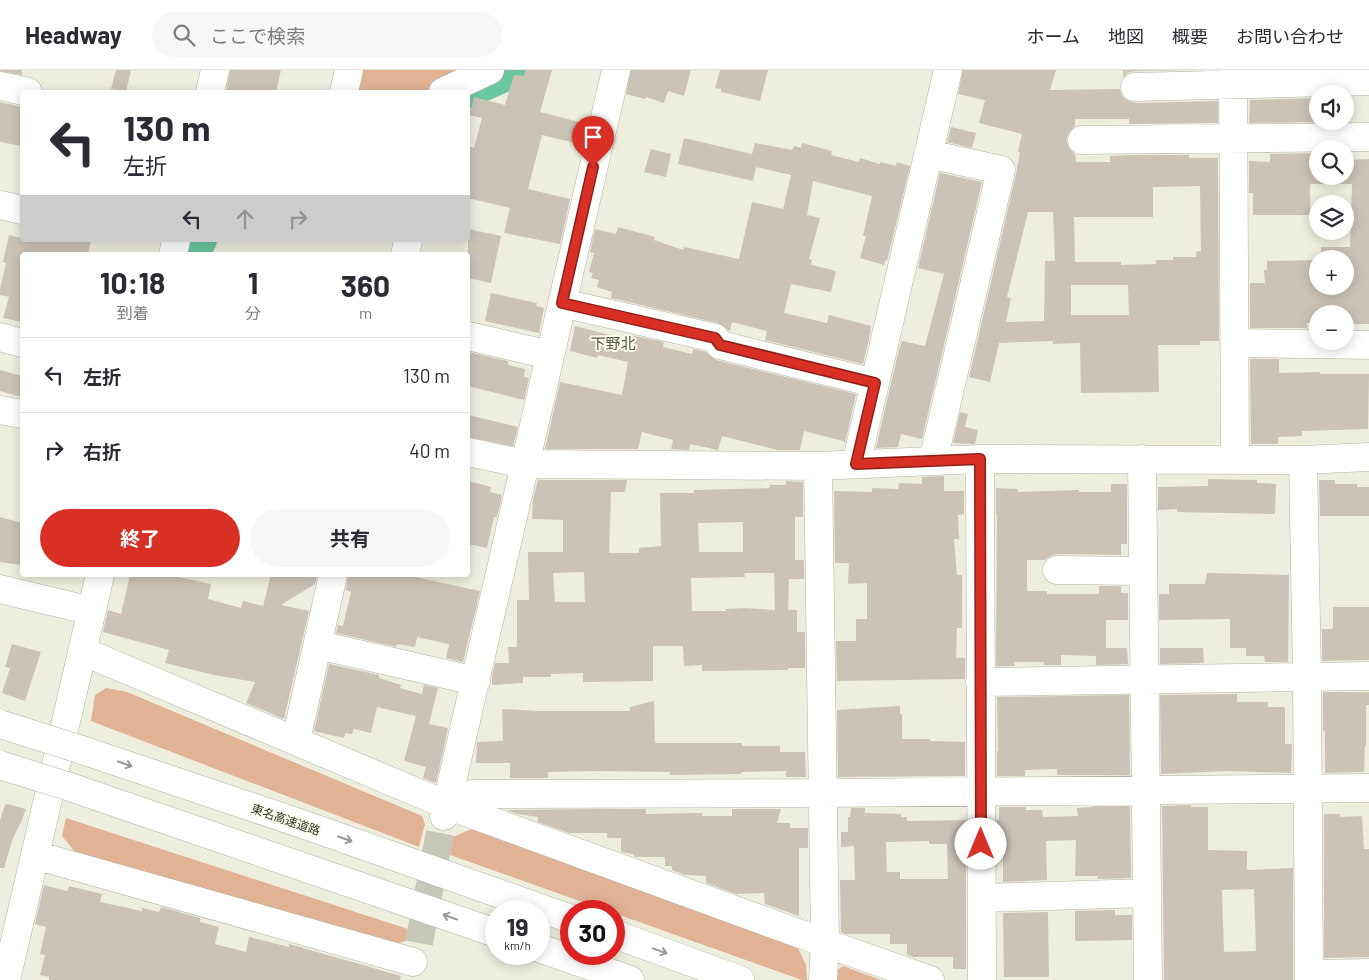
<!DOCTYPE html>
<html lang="ja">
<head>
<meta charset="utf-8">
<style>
  :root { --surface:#fff; --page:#f7f7f7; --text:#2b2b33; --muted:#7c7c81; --line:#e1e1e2; --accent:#d93025 }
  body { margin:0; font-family:Barlow,"Noto Sans JP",sans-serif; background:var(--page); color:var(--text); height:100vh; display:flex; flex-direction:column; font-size:19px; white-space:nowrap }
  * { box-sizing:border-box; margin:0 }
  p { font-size:16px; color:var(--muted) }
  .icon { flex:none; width:28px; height:28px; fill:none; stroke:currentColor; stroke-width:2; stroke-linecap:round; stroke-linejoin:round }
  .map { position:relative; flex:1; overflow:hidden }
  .drawer { position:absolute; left:20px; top:182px; width:450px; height:325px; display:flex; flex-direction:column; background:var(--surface); border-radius:5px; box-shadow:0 2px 12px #0003 }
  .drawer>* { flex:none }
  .banner { position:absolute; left:20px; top:20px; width:450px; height:152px; border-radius:5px; box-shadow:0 2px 12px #0003; background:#fff; color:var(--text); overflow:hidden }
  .tools { position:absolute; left:1309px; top:15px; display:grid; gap:10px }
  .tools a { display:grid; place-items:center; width:45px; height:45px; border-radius:50%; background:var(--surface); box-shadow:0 2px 12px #0003; font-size:25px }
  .speed { position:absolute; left:485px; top:830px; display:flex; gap:10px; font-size:25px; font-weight:700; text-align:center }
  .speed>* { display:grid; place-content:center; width:65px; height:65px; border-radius:50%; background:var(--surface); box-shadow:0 2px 12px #0003; line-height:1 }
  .speed small { font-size:12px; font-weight:400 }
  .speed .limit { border:8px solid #d22; background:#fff; color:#111 }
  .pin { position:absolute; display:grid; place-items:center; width:42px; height:42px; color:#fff; margin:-51px -21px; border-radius:50% 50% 50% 0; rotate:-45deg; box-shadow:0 0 5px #0007 }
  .pin .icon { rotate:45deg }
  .me { position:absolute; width:55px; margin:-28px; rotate:0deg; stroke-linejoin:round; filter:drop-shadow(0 0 4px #0008) }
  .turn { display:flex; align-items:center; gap:18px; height:105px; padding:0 20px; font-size:22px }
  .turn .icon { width:65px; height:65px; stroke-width:2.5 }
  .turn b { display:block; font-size:35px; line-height:42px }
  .lanes { display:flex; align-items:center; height:48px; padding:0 20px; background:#0003; justify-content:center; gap:25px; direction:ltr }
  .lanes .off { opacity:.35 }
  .eta { display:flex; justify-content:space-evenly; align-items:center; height:85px; text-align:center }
  .eta b { font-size:30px; font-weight:700; line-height:35px }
  .primary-button { display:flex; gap:10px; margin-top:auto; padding:10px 20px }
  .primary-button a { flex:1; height:58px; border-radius:30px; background:var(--accent); color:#fff; font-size:20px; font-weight:700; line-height:58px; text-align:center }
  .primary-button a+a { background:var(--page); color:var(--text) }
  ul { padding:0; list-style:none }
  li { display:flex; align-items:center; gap:15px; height:75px; padding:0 20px; border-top:1px solid var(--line) }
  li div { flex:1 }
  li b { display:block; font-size:19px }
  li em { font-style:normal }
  header { display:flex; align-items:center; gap:30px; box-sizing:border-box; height:70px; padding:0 25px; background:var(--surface); border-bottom:1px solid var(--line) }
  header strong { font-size:24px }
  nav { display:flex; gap:28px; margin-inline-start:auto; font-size:18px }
  .search { width:350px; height:45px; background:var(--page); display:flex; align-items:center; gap:12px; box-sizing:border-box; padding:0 18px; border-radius:28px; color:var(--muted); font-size:19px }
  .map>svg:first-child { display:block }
  .green { fill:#e2b294 }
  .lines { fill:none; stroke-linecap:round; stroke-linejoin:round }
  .river { stroke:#6bc7a0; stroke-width:34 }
  .building { fill:#cbc3b6; fill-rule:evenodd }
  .minor-tunnel { stroke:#c7c8ba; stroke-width:28; stroke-dasharray:28 14; stroke-linecap:butt }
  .minor-casing { stroke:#b1b2a3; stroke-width:29 }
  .highway-casing { stroke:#b1b2a3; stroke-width:29 }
  .minor { stroke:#fff; stroke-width:28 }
  .highway { stroke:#fff; stroke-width:28 }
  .highway-bridge-casing { stroke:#b1b2a3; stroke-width:29; stroke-linecap:butt }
  .highway-bridge { stroke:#fff; stroke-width:28 }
  .oneway { stroke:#989895 }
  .route-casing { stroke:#8d1f18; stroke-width:12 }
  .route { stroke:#d93025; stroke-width:9 }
  .labels { text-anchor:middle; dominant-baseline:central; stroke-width:4; stroke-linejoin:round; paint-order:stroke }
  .street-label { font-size:12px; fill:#31312b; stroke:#fbfbeb }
  .quarter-label { font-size:15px; fill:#57574a; stroke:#fbfbeb }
</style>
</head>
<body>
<header>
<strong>Headway</strong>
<div class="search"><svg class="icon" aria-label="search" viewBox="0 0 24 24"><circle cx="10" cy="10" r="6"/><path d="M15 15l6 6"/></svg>ここで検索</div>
<nav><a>ホーム</a><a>地図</a><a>概要</a><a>お問い合わせ</a></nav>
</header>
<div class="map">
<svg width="1369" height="910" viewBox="0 0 1369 910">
  <rect width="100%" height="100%" fill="#edeede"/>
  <path class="green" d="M 358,0 L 472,0 L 425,22 L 353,22 Z
    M 106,618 L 127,622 L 422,746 L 425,754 L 419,777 L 91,651 L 95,625 Z
    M 66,748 L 411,860 L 406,871 L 394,874 L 75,782 L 62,766 Z
    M 474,758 L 798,878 L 806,895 L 807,910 L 802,910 L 614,843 L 614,841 L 608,841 L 450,785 L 453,767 Z
    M 843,896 L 881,910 L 831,910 L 832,904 Z"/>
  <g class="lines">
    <path class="river" d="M 466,22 L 515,0
      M 192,185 L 200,170"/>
  </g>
  <path class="building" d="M 0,0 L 22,0 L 22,5 L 0,1 Z
    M 116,0 L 131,0 L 126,22 L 111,19 Z
    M 230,0 L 281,0 L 276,22 L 226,22 Z
    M 525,0 L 552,0 L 540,42 L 579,52 L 575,73 L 542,65 L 528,119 L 570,129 L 560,174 L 504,163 L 510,138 L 468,128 L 468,76 L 474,78 L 482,48 L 469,45 L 474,27 L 505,35 L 514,5 L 524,6 Z
    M 631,0 L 691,0 L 684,26 L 668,21 L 664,33 L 646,27 L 645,29 L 626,24 Z
    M 720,0 L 768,0 L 760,31 L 721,22 L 721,19 L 715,18 Z
    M 963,0 L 1056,0 L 1050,20 L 1120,19 L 1122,26 L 1127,30 L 1135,33 L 1218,31 L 1218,53 L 1129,54 L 1129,49 L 1075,49 L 1075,56 L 1069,62 L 1066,70 L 1069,78 L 1075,84 L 1076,92 L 1110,92 L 1110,86 L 1129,85 L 1189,85 L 1189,88 L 1218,88 L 1219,271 L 1200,271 L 1200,275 L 1158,275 L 1159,322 L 1081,323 L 1080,273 L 1053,274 L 1053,271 L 999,273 L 990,312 L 969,307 L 1016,104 L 1020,82 L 1018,82 L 1022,64 L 979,53 L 985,30 L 958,24 ZM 1200,116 L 1201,181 L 1196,182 L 1196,187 L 1173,187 L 1173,190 L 1156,190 L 1156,194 L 1121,195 L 1121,192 L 1075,192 L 1074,147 L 1153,147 L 1153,117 ZM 1028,142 L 1053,142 L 1055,191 L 1045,191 L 1044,251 L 1006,252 L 1011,228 L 1007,227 ZM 1071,215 L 1128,215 L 1129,245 L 1071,245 Z
    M 1123,0 L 1188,0 L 1135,1 L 1127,3 L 1123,8 Z
    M 1318,28 L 1318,51 L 1345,51 L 1345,46 L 1345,52 L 1249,53 L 1250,30 Z
    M 0,32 L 22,37 L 22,76 L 0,72 Z
    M 951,57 L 976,63 L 972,78 L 947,72 Z
    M 684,68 L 752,84 L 755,73 L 792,80 L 794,76 L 801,78 L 802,73 L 832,81 L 831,85 L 859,92 L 860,88 L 880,94 L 880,92 L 896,96 L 897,92 L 910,96 L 887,191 L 885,190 L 884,195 L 860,188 L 866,166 L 863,166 L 872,126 L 813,111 L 807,145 L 820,148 L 809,189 L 812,190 L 811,195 L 836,201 L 831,222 L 791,214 L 784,243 L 827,253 L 829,245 L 871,256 L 870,260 L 871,260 L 863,294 L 765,270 L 767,261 L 732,252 L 730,261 L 718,253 L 611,228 L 612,222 L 597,217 L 599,210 L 591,208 L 593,203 L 589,202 L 594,183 L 590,182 L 595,159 L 616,164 L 618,157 L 655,167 L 654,170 L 683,180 L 684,177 L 739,189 L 752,132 L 783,139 L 791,105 L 756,97 L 753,111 L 678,94 Z
    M 651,79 L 671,84 L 666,107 L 644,102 Z
    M 1318,83 L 1318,106 L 1345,106 L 1345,90 L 1369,89 L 1369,254 L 1345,254 L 1345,244 L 1318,244 L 1318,253 L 1307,253 L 1307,258 L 1250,258 L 1250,213 L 1265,213 L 1264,200 L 1267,200 L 1267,191 L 1318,190 L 1318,216 L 1345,216 L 1345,189 L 1321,189 L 1321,177 L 1350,177 L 1352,114 L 1310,114 L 1310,145 L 1253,145 L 1253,123 L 1249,123 L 1249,91 L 1270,92 L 1270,84 Z
    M 940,103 L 982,112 L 922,369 L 901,364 L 898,377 L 876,378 L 899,279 L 902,271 L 925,276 L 944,204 L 918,198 Z
    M 468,159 L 501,166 L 491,213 L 468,208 Z
    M 9,165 L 22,168 L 22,170 L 91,170 L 88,185 L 22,185 L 22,252 L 3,248 L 9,227 L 0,225 L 0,219 L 6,193 L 3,192 Z
    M 491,223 L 537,233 L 536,236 L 544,238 L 539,263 L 485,251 Z
    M 575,256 L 629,270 L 630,265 L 664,272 L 663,277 L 692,284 L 693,279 L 706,282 L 716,290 L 856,324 L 845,373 L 843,371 L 804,361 L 800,380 L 778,380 L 722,366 L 718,380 L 690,374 L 689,380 L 671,379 L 673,370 L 642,362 L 638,379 L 545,379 L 560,312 L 622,325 L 628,292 L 598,285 L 597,288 L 570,281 Z
    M 468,282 L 508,291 L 508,295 L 525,299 L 524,307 L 529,308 L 524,330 L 468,316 Z
    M 1250,289 L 1279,289 L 1279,303 L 1320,302 L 1320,304 L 1369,304 L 1368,359 L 1302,361 L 1302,366 L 1278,367 L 1278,374 L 1251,374 Z
    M 0,300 L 22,306 L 22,327 L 0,321 Z
    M 960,342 L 968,344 L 965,357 L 978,360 L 975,374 L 953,373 Z
    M 468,345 L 518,357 L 513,376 L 468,367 Z
    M 944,406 L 944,421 L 964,421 L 964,444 L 958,445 L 959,469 L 954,469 L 957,505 L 962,505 L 962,558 L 957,558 L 956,588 L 965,588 L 965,609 L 837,611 L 836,571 L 856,571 L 856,549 L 867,549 L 867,513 L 848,514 L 849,493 L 835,493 L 834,421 L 872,422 L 872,418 L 898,419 L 899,413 L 922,414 L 922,407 Z
    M 1208,409 L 1257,410 L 1257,413 L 1276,414 L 1275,444 L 1177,442 L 1177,439 L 1158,440 L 1158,417 L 1208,416 Z
    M 538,410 L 627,410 L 625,422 L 611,422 L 609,483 L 639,483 L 639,478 L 661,476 L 660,423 L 694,423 L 694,420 L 769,418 L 770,415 L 786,415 L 786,411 L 803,412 L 803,447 L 795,447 L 795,490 L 804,490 L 804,509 L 789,509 L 788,540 L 797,540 L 797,562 L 805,562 L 805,598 L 788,598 L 788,600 L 702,601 L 702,595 L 684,596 L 683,576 L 653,576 L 653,611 L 583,612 L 583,603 L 551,604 L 551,607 L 523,607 L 523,613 L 492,615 L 492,606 L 495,593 L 509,593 L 508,577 L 517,577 L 517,530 L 529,530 L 528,482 L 563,482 L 563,450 L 532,449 L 533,429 ZM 743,452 L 743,482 L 699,482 L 698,453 ZM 584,502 L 585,532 L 555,532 L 553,503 ZM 744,503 L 774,503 L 775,540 L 745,538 L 726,539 L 726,541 L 692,541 L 691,508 L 745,507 Z
    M 1319,410 L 1335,410 L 1335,414 L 1357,414 L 1357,417 L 1369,417 L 1369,446 L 1320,446 Z
    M 468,411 L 491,417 L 490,422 L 502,425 L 497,447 L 494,447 L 487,478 L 468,474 Z
    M 1111,414 L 1127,414 L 1127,474 L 1121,474 L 1121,485 L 1057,484 L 1050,486 L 1045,490 L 1027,490 L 1027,521 L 1047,521 L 1047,524 L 1099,524 L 1099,516 L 1121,516 L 1121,523 L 1128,523 L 1128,550 L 1106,550 L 1106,578 L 1127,578 L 1128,594 L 1096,595 L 1096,586 L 1061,585 L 1061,595 L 1044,595 L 1044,592 L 1014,592 L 1015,596 L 996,596 L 997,445 L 996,445 L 996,418 L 1018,419 L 1018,422 L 1079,420 L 1079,422 L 1111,422 Z
    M 0,447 L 22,453 L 22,495 L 0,492 Z
    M 1207,503 L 1289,505 L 1288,592 L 1265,592 L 1264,586 L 1246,586 L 1246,578 L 1230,578 L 1230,549 L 1159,550 L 1159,524 L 1169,524 L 1169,514 L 1205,514 Z
    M 130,505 L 169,505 L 211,514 L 208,529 L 241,538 L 243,531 L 263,536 L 271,505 L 317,505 L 315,514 L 281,535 L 309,541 L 284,649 L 246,633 L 255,612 L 214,605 L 165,593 L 169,580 L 103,562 L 108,540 L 121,544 Z
    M 348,505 L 407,505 L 480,521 L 463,592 L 446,588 L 449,574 L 417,567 L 415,577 L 397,574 L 396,577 L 336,563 L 338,555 L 343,556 L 351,522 L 346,520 Z
    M 1333,537 L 1369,537 L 1369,590 L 1322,591 L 1322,559 L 1333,559 Z
    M 12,574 L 41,582 L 25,631 L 2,623 L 10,598 L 5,597 Z
    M 1160,578 L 1203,578 L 1204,593 L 1160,594 Z
    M 329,594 L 379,605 L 379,608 L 401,615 L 400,618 L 422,624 L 424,615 L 438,618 L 429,654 L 448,658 L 436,713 L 423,708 L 426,697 L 404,691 L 416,646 L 377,637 L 371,663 L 354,659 L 352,664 L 345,663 L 344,668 L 314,661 Z
    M 1323,622 L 1369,622 L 1369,635 L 1366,635 L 1366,676 L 1365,676 L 1364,702 L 1325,703 L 1325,661 L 1323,661 Z
    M 1237,624 L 1237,632 L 1268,632 L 1268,637 L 1285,637 L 1285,674 L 1292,674 L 1291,703 L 1229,701 L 1161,704 L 1160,625 Z
    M 1129,625 L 1130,705 L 1057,705 L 1057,699 L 1025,700 L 1025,706 L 997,706 L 997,681 L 998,681 L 997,627 Z
    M 654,631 L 655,673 L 742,673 L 742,676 L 780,676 L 780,682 L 805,682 L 806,707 L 786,707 L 786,701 L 742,702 L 740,704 L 670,705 L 670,702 L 594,701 L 548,702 L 548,708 L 510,708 L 510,693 L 476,693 L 477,672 L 503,671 L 502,639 L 538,641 L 630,641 L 630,637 Z
    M 900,636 L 900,644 L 902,644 L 902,669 L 930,669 L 930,671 L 965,672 L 965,706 L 838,707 L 837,640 Z
    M 7,734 L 26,739 L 22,750 L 13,768 L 4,798 L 0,798 L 0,750 L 5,735 Z
    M 1191,735 L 1191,737 L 1208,737 L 1208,780 L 1247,781 L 1247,800 L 1293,798 L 1293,910 L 1164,910 L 1162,736 ZM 1254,819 L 1256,881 L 1224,882 L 1222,820 Z
    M 1093,736 L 1130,736 L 1131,808 L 1099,809 L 1097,809 L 1098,806 L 1075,806 L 1076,770 L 1046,771 L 1047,810 L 1003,812 L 1003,772 L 997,772 L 997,750 L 999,750 L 999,737 L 1026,737 L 1026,740 L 1042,740 L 1043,747 L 1078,746 L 1077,738 L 1092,737 Z
    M 851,738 L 865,738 L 865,743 L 901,744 L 901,747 L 907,747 L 907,751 L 966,750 L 966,899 L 953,899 L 953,887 L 913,887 L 907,885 L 907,874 L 890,874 L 890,864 L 845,864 L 841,862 L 840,810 L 855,810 L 854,776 L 841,777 L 841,762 L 848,762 L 848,747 L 850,747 ZM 929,771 L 929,774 L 947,774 L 948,809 L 900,809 L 900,802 L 887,802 L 886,772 Z
    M 597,739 L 646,739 L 646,744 L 702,743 L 702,746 L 732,746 L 732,739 L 781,739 L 777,753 L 790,753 L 790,758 L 808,758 L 808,778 L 799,778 L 799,846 L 765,834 L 764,823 L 736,824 L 706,813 L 706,806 L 685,805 L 672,800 L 672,796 L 665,796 L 665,787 L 635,787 L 633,784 L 621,782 L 621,768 L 607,768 L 607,763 L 569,763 L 538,752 L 538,747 L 518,744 L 509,741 L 509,740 Z
    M 1324,744 L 1340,744 L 1340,747 L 1362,746 L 1364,779 L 1369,779 L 1369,887 L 1324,888 Z
    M 44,815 L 67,821 L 69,816 L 102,824 L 100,832 L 142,841 L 142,838 L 159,842 L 161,837 L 200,848 L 200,852 L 219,857 L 215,874 L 246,882 L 249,867 L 289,877 L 289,874 L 401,906 L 400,910 L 49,910 L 49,907 L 40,905 L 45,885 L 40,884 L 46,857 L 35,854 Z
    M 1115,840 L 1115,845 L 1132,845 L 1132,870 L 1075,871 L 1075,841 Z
    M 1048,842 L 1049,907 L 1004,907 L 1003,843 Z"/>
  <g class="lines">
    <path class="minor-tunnel" d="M 419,873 L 442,752"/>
    <defs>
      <path id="minor" d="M 1233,0 L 1235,390
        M 0,16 L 28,22
        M 1135,17 L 1369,11
        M 210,22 L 215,0
        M 344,22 L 349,0
        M 443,22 L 490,0
        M 1082,70 L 1369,67
        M 928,84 L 1001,100 L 933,391
        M 0,135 L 22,140
        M 173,185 L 176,170
        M 405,185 L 408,170
        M 562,233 L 715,268 L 720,275 L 875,313
        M 468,266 L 550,285
        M 0,267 L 22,273
        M 1235,273 L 1369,275
        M 0,340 L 22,344
        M 468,382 L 525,394 L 818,396 L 980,389 L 1303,390 L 1369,387
        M 980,389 L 982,910
        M 1142,389 L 1148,910
        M 1303,390 L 1307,606 L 1309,910
        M 856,394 L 948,0
        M 818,396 L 825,873 L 823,910
        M 1057,500 L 1143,501
        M 0,519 L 92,541
        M 318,575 L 476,611
        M 82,581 L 447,735 L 825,873 L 930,910
        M 980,612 L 1369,606
        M 296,670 L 333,505
        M 447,735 L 473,724 L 822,723 L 1369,718
        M 444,746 L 616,0
        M 35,785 L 413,892
        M 982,828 L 1147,823
        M 1309,904 L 1369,903
        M 6,910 L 100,505"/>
      <path id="highway" d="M 79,679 L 311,757 L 571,849
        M 67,716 L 496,863
        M 614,864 L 740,910
        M 539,878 L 630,910"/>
    </defs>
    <use href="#minor" class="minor-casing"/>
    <use href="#highway" class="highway-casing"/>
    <use href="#minor" class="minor"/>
    <use href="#highway" class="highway"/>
    <defs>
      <path id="highway-bridge" d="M 0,654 L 79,679
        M 0,695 L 67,716"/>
    </defs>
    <use href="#highway-bridge" class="highway-bridge-casing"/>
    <use href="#highway-bridge" class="highway-bridge"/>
  </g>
  <defs><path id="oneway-shaft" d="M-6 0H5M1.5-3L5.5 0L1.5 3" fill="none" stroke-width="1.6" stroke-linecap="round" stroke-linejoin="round" transform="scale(1.25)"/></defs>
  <g class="oneway">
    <use href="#oneway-shaft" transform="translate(125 694) rotate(19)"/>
    <use href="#oneway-shaft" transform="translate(345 769) rotate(19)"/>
    <use href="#oneway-shaft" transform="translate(450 847) rotate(-161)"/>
    <use href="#oneway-shaft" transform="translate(660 881) rotate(20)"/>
  </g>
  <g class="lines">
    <defs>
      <path id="route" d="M 593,97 L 562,233 L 715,268 L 720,275 L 875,313 L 856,394 L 980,389 L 981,774"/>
    </defs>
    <use href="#route" class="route-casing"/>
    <use href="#route" class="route"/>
  </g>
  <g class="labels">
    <g class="street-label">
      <text transform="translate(286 749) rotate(19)">東名高速道路</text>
    </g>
    <g class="quarter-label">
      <text x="613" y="273">下野北</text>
    </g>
  </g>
</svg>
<div class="tools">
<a><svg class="icon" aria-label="sound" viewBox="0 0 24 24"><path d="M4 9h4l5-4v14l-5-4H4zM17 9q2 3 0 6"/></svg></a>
<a><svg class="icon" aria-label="search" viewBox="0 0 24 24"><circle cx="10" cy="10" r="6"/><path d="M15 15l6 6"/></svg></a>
<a><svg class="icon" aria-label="layers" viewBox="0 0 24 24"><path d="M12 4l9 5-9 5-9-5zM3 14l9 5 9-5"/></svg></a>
<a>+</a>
<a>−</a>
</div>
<div class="speed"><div>19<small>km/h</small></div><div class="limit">30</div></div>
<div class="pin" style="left:593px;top:97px;background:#d93025"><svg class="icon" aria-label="arrive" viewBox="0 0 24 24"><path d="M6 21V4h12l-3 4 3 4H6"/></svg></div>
<svg class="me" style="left:981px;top:774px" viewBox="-20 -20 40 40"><circle r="19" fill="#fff"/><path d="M0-13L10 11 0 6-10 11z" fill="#d93025"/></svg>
<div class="banner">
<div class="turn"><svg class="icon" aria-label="left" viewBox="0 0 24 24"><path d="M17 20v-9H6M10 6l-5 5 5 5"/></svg><div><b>130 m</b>左折</div></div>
<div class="lanes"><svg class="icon" aria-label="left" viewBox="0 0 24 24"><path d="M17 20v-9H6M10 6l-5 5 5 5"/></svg><svg class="icon off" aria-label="ahead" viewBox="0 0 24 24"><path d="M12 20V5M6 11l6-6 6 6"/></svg><svg class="icon off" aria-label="right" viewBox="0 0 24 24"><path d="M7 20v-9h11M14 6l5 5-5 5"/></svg></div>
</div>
<section class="drawer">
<div class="eta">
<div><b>10:18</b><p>到着</p></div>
<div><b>1</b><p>分</p></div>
<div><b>360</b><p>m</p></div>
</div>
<ul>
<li><svg class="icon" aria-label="left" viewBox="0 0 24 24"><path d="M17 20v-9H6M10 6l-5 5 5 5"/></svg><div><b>左折</b></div><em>130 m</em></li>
<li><svg class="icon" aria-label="right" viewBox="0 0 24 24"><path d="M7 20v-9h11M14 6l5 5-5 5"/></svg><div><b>右折</b></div><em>40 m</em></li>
</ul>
<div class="primary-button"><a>終了</a><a>共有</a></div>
</section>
</div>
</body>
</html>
